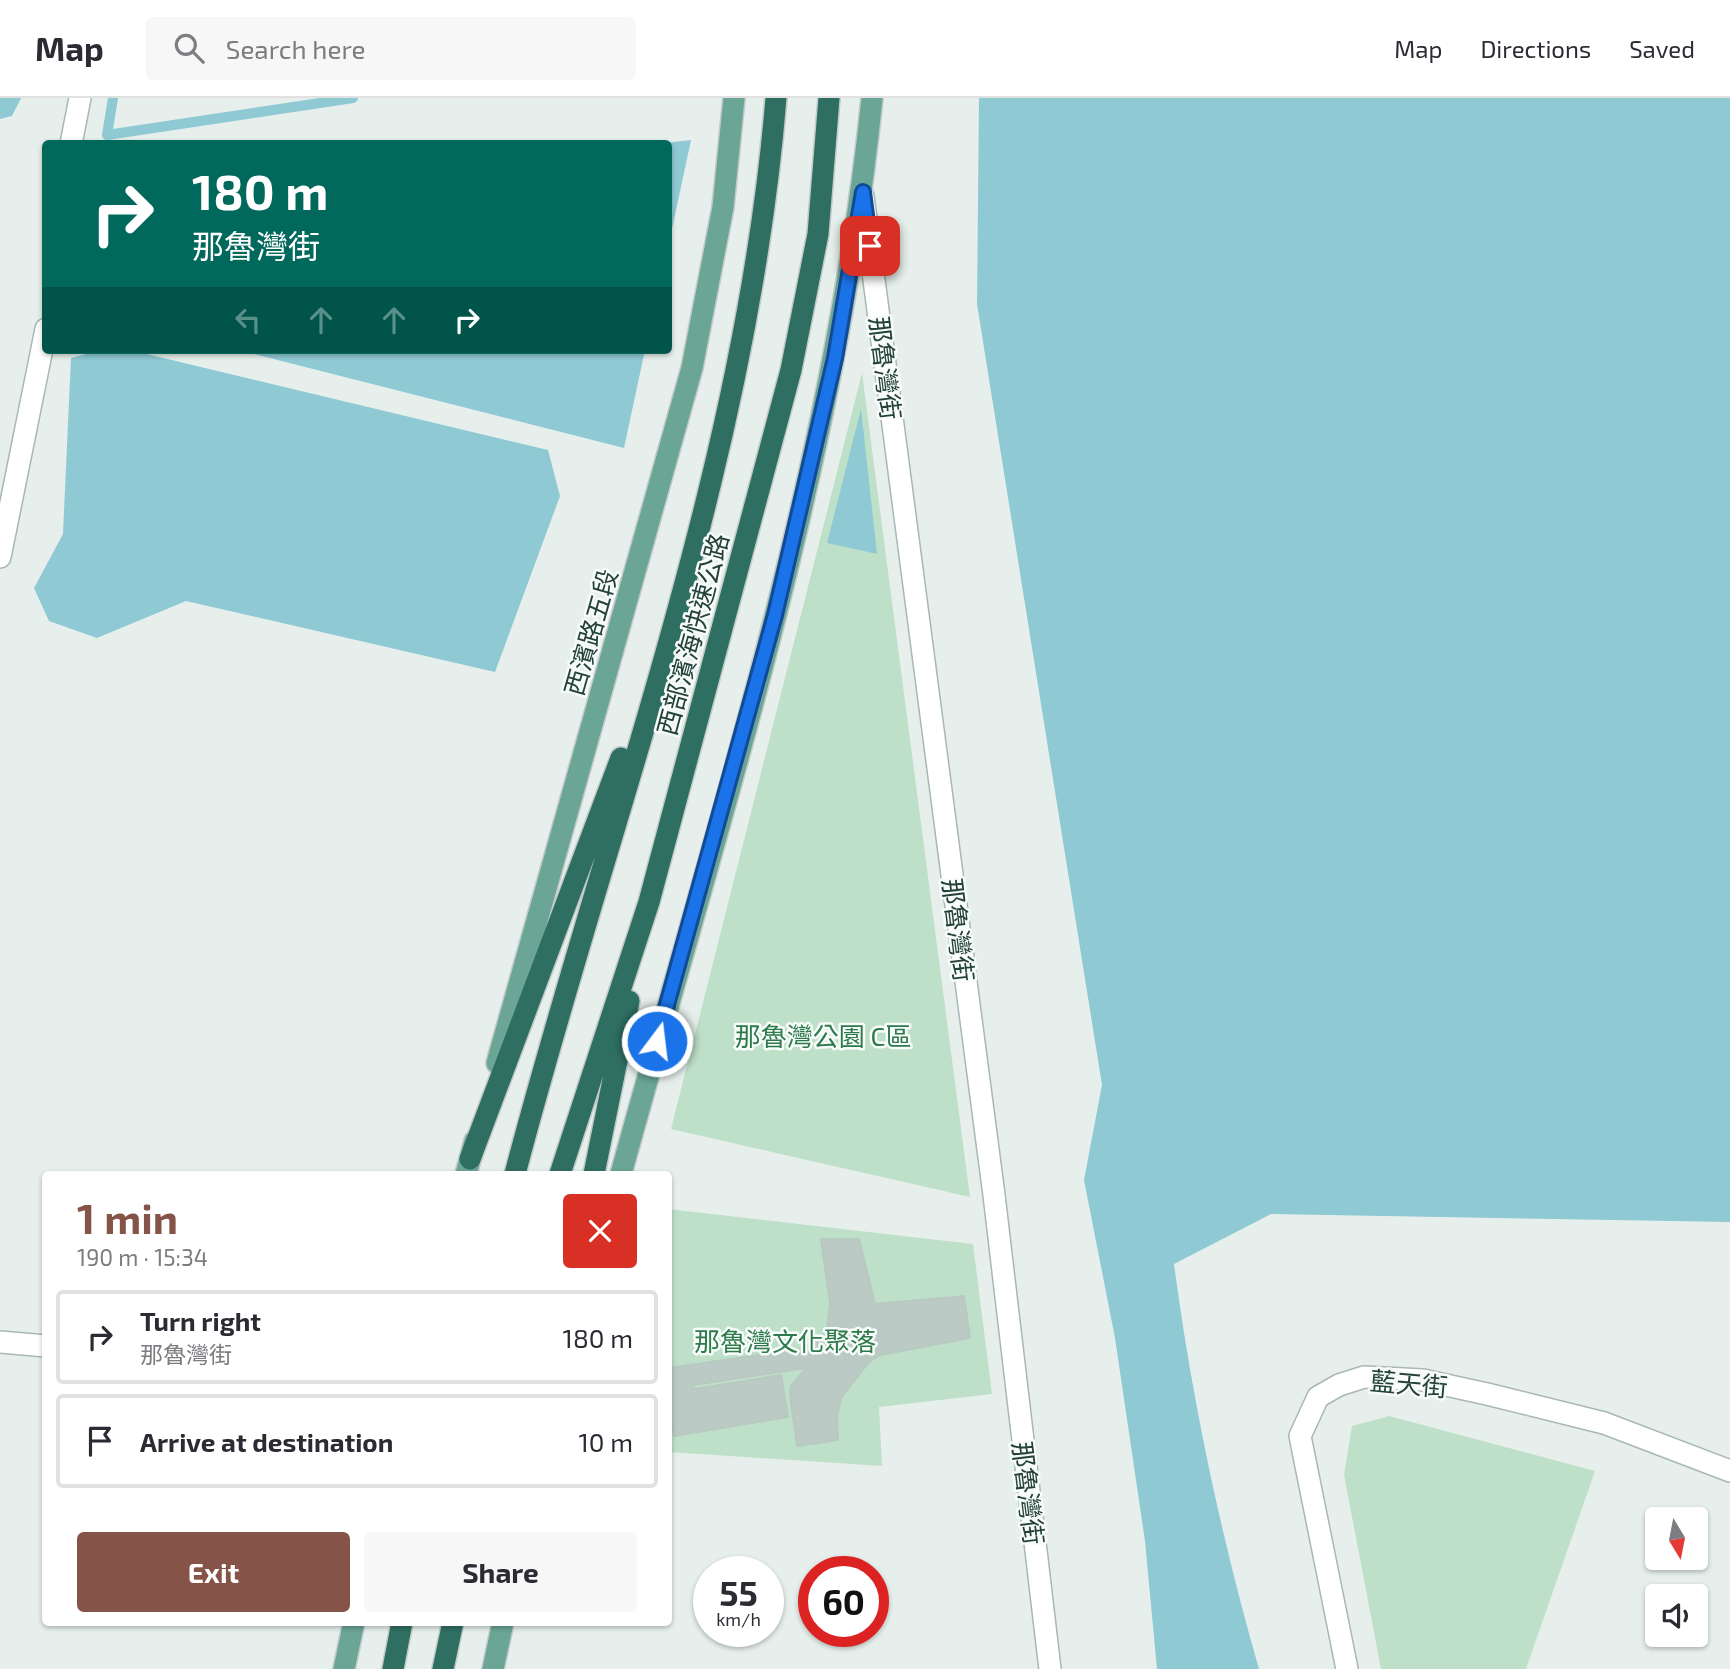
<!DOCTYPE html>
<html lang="en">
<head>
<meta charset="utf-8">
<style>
  :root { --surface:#fff; --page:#f7f7f7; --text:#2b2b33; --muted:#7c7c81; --line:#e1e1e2; --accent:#855347 }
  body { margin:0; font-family:"Exo 2","Noto Sans TC",sans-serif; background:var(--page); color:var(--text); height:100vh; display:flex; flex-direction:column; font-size:26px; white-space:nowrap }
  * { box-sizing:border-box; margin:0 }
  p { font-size:23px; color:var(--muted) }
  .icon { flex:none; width:38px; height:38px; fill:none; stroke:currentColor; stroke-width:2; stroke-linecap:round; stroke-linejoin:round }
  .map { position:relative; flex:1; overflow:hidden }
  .side { position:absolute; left:42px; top:1073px; width:630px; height:455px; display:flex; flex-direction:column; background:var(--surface); border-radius:7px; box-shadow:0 2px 5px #0004 }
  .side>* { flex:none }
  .banner { position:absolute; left:42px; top:42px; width:630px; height:214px; border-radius:7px; box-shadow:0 2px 5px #0004; background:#00695c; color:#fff; overflow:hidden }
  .needle { width:46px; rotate:170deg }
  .controls { position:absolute; left:1645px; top:1409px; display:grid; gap:14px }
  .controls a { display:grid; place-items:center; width:63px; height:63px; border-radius:7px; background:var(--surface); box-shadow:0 2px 5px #0004; font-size:35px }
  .speed { position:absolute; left:693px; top:1458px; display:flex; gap:14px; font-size:35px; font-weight:700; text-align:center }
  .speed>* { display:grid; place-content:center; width:91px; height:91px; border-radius:50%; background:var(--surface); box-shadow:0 2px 5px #0004; line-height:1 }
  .speed small { font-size:18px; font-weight:400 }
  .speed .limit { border:10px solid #d22; background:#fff; color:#111 }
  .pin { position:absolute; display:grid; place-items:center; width:60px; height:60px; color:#fff; margin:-30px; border-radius:14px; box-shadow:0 4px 10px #0006 }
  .me { position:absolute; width:77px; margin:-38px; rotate:15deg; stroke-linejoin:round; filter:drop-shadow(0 0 5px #0008) }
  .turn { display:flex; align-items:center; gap:24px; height:147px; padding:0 35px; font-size:32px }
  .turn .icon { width:91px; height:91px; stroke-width:2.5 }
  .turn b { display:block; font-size:49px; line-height:60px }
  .lanes { display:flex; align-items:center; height:66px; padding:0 35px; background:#0003; justify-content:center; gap:35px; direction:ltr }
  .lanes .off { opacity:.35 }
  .round { display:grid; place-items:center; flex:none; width:74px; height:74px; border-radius:7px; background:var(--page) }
  .summary { display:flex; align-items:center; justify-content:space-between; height:119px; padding:0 35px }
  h1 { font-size:42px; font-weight:700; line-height:52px; color:var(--accent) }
  .button { display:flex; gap:14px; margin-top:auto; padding:14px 35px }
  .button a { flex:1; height:80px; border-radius:7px; background:var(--accent); color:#fff; font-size:28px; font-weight:700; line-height:80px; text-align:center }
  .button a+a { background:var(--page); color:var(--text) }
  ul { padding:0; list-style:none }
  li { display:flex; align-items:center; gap:21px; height:94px; margin:0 14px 10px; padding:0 21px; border:4px solid var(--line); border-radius:7px }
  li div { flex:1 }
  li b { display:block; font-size:26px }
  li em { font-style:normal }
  header { display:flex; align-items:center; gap:42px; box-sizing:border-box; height:98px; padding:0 35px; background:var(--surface); border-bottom:2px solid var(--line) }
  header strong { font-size:33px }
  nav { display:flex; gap:38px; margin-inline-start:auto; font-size:24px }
  .search { width:490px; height:63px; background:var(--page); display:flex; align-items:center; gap:18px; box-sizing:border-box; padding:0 24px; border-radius:7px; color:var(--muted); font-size:26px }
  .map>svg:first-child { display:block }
  .green { fill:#bfe0c8 }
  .water { fill:#8ec9d4 }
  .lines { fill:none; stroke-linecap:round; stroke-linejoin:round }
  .stream { stroke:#8ec9d4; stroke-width:10 }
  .building { fill:#bbcac4; stroke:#b8c9c2; stroke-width:2 }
  .minor-casing { stroke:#a8b8b2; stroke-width:24 }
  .major-casing { stroke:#c2cac8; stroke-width:24 }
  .highway-casing { stroke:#c2cac8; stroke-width:24 }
  .minor { stroke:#fff; stroke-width:21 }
  .major { stroke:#6aa596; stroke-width:21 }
  .highway { stroke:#2f6f62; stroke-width:21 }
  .route-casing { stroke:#114b97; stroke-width:18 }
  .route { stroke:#1a73e8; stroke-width:12 }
  .labels { text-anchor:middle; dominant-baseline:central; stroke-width:5; stroke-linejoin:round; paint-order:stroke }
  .street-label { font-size:26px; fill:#24423a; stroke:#f7fbf9 }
  .park-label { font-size:26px; fill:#2d7a4b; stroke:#f7fbf9 }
</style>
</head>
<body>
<header>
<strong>Map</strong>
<div class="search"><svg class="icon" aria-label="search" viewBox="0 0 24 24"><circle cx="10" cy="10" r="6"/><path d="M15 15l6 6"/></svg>Search here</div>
<nav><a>Map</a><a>Directions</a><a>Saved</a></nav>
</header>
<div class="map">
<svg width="1730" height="1571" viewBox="0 0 1730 1571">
  <rect width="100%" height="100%" fill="#e6efeb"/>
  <path class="green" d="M 862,275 L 970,1099 L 671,1031 Z
    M 668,1111 L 973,1146 L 992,1296 L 879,1309 L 882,1368 L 669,1354 Z
    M 1389,1318 L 1595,1373 L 1526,1571 L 1381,1571 L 1344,1377 L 1352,1328 Z"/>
  <path class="water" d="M 0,0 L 21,0 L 12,18 L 0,21 Z
    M 979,0 L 1730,0 L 1730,1124 L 1271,1116 L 1174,1166 C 1192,1302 1221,1439 1259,1571 L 1157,1571 L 1145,1443 L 1115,1240 L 1084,1082 L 1102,987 L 977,206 Z
    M 691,42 L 669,145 L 668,46 L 664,45 Z
    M 102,252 L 130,252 L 548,352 L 560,398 L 495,574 L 186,503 L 97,540 L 49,523 L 34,490 L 63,436 L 71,260 Z
    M 238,252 L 645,252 L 624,350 Z
    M 861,311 L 877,456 L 827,445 Z"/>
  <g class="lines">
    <path class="stream" d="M 113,0 L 107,37 L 353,0"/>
  </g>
  <path class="building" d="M 821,1141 L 859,1141 L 875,1206 L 964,1198 L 970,1240 L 880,1257 L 869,1264 L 841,1300 L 837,1318 L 838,1342 L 797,1348 L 790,1297 L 791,1288 L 806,1270 L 693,1287 L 694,1291 L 781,1277 L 788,1319 L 674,1338 L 668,1302 L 668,1270 L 800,1251 L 822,1239 L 827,1230 L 830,1205 Z"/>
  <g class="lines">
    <defs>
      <path id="minor" d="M 71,46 L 80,0
        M 863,98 L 994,1097 L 1050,1571
        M 0,459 L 46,231
        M 0,1244 L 46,1248
        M 1347,1571 L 1300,1338 L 1318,1299 L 1339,1287 L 1364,1279 L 1423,1282 L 1487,1296 L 1604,1325 L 1730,1373"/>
      <path id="major" d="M 497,965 L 692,270 L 723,109 L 734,0
        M 466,1076 L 475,1043
        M 621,1076 C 718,722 835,367 872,0
        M 344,1571 L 354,1524
        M 493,1571 L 503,1524"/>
      <path id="highway" d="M 470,1061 L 621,660
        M 515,1076 C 608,720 746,370 776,0
        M 560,1076 L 649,804 L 791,272 L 818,136 L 829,0
        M 594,1076 L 629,903
        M 393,1571 L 402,1524
        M 443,1571 L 453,1524"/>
    </defs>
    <use href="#minor" class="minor-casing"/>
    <use href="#major" class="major-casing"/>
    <use href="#highway" class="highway-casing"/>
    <use href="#minor" class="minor"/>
    <use href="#major" class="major"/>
    <use href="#highway" class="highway"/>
  </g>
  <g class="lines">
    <defs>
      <path id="route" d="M 657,943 L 775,517 L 835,260 L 863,94 L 870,148"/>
    </defs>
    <use href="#route" class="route-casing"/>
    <use href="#route" class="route"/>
  </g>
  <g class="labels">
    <g class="street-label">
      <text transform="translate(886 270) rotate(83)">那魯灣街</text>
      <text transform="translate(590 534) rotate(-74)">西濱路五段</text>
      <text transform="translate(692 536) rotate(-75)">西部濱海快速公路</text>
      <text transform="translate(959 832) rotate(83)">那魯灣街</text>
      <text transform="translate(1409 1285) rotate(5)">藍天街</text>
      <text transform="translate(1029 1395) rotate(83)">那魯灣街</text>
    </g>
    <g class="park-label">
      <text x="823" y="937">那魯灣公園 C區</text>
      <text x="785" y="1242">那魯灣文化聚落</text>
    </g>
  </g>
</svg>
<div class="controls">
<a><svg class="needle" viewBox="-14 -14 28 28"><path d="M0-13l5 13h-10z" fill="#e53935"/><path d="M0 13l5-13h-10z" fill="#7c7c81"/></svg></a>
<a><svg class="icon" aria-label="sound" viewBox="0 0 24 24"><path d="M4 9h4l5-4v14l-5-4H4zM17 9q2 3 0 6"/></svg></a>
</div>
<div class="speed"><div>55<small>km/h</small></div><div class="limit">60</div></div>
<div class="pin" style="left:870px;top:148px;background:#d93025"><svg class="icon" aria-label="arrive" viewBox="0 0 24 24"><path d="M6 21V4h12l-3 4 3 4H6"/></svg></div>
<svg class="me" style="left:657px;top:943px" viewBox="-20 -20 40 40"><circle r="17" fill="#1a73e8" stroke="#fff" stroke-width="3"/><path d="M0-11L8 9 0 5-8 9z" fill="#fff"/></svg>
<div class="banner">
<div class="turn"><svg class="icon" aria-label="right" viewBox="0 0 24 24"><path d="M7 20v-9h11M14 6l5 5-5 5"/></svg><div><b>180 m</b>那魯灣街</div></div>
<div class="lanes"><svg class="icon off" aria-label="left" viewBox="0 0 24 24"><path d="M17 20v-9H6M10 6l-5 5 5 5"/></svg><svg class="icon off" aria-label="ahead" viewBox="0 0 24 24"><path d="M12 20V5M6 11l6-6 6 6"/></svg><svg class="icon off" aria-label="ahead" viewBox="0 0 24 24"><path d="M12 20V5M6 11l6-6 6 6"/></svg><svg class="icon" aria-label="right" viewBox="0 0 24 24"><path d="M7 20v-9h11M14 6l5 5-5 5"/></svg></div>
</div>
<section class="side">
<div class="summary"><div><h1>1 min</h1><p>190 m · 15:34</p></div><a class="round" style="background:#d93025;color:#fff"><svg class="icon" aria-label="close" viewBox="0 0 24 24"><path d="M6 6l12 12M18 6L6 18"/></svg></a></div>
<ul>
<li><svg class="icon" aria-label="right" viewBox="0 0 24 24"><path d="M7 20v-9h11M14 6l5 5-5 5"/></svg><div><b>Turn right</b><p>那魯灣街</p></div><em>180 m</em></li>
<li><svg class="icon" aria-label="arrive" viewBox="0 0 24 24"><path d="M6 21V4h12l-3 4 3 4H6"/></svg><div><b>Arrive at destination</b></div><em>10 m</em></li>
</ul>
<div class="button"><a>Exit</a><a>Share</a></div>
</section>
</div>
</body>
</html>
